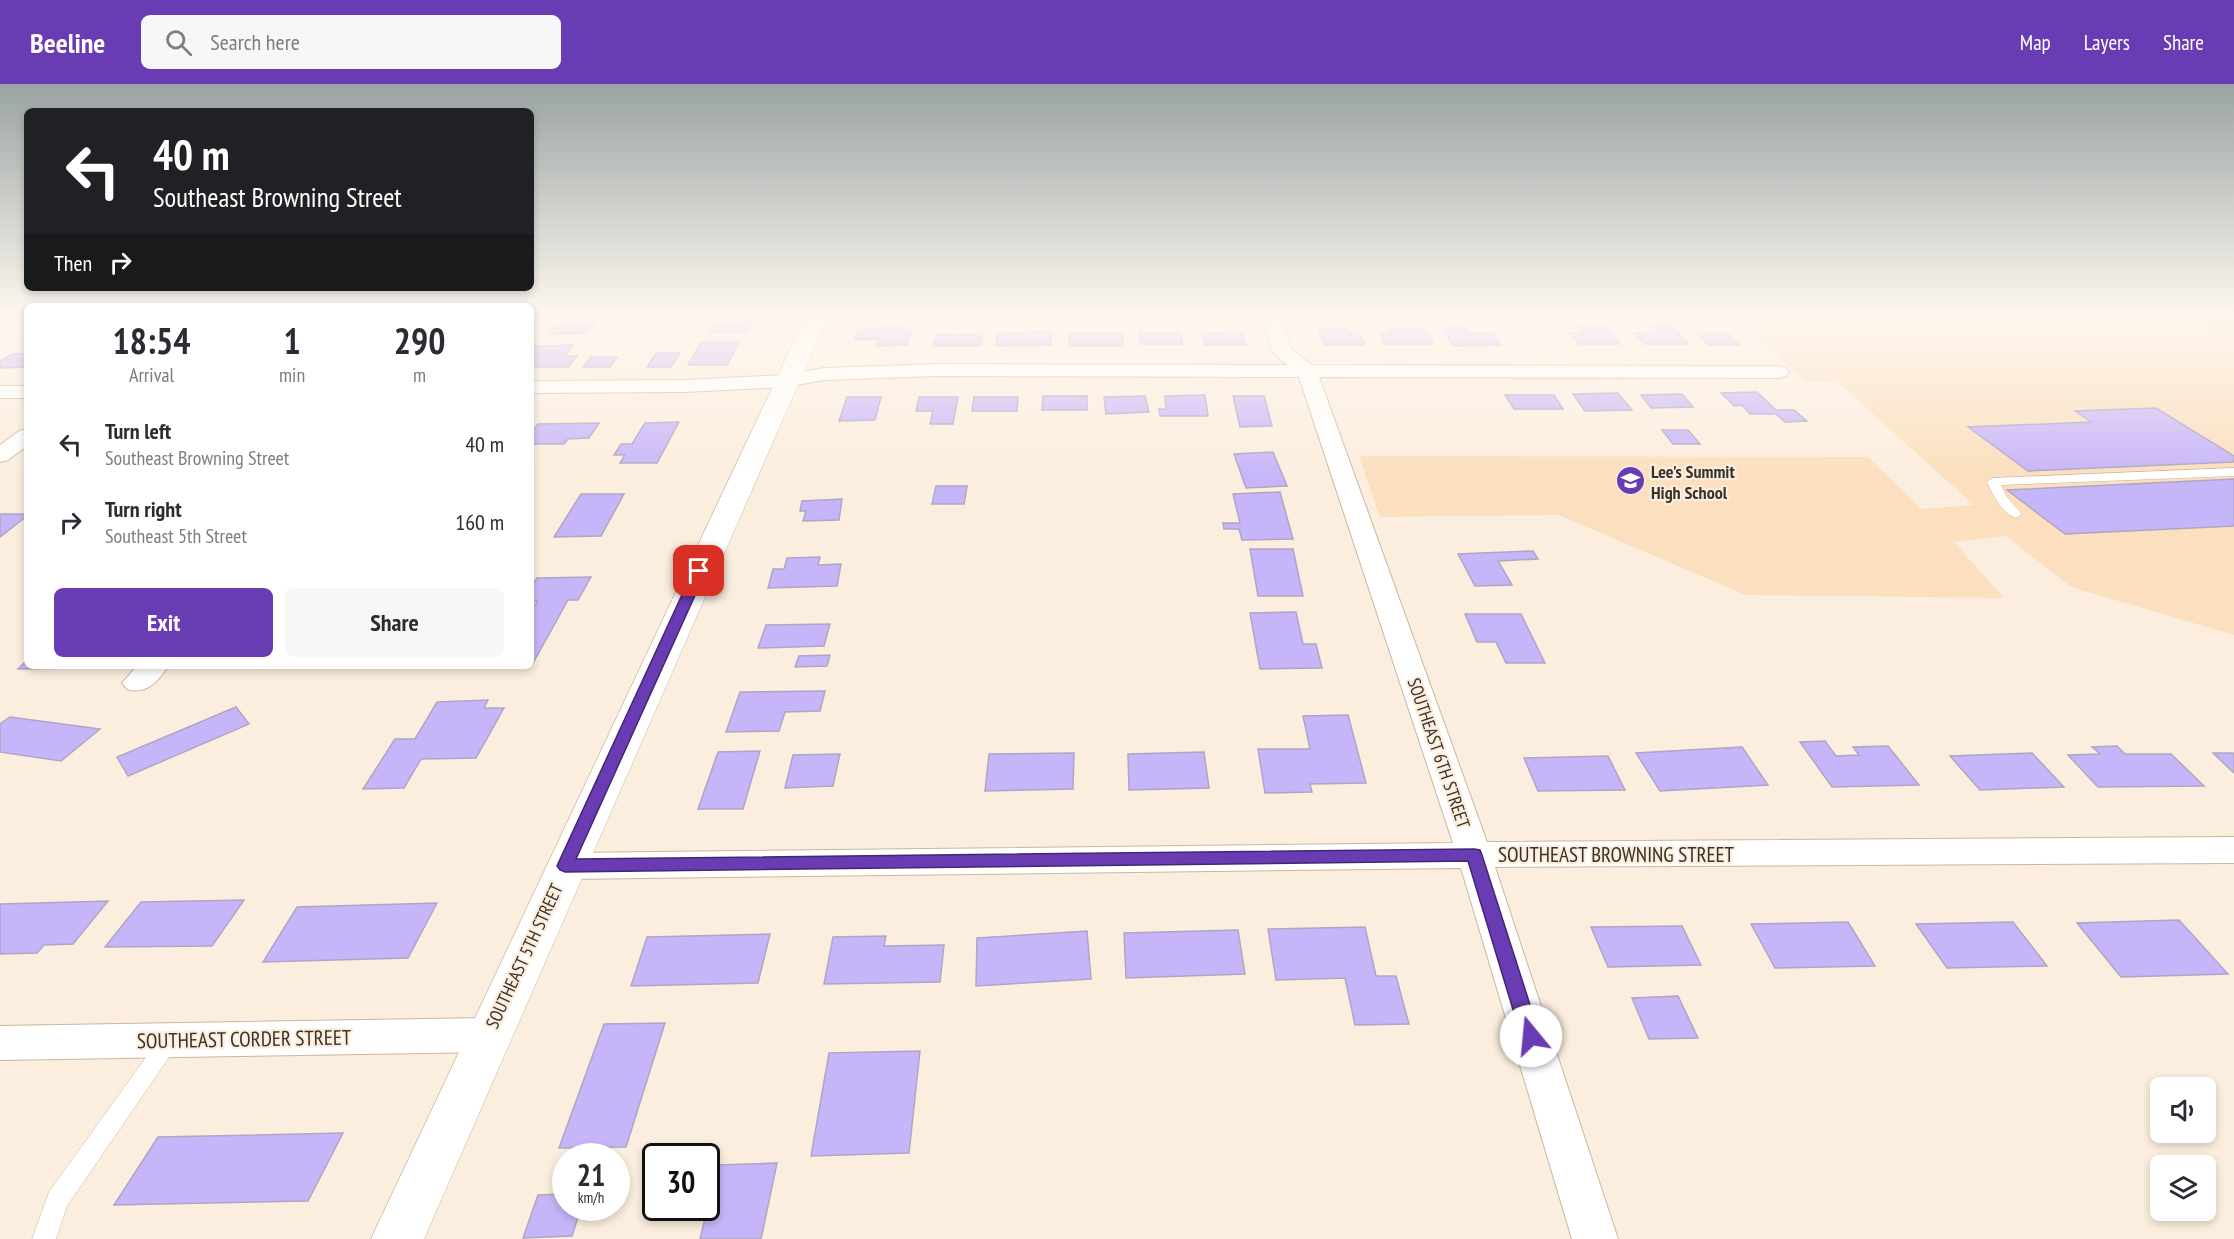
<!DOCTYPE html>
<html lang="en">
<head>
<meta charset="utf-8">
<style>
  :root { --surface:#fff; --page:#f7f7f7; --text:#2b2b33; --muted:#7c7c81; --accent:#693cb3 }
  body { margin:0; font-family:"PT Sans Narrow",sans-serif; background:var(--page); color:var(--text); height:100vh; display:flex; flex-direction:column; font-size:22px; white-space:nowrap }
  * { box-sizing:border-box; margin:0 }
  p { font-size:20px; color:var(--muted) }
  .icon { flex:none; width:33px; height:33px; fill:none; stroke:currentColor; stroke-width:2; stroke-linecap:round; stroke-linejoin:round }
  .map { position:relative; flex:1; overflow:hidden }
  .drawer { position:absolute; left:24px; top:219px; width:510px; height:366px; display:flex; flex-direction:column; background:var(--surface); border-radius:9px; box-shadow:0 3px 9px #0003 }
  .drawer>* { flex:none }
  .hud { position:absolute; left:24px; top:24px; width:510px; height:183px; border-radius:9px; box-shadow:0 3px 9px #0003; background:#202124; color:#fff; overflow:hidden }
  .buttons { position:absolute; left:2150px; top:993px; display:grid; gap:12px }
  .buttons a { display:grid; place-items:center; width:66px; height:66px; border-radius:9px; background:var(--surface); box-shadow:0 3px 9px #0003; font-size:30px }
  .speed { position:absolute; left:552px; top:1059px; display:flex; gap:12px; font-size:30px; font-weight:700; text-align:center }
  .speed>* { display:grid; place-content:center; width:78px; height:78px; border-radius:50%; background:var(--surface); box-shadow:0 3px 9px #0003; line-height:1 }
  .speed small { font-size:15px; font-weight:400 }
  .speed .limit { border:3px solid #111; border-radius:9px; background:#fff; color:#111 }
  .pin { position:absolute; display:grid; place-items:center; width:51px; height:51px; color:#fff; margin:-26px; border-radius:12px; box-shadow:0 3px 9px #0006 }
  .me { position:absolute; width:66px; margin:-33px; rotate:343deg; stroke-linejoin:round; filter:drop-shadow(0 0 4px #0008) }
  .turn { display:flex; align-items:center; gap:21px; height:126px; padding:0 30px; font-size:27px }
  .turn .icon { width:78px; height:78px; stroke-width:2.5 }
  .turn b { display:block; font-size:42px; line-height:51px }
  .then { display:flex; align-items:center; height:57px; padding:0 30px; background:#0003; gap:12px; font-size:22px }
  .eta { display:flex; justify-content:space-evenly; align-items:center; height:102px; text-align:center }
  .eta b { font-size:36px; font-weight:700; line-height:42px }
  .action { display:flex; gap:12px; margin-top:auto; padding:12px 30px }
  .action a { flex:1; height:69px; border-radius:9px; background:var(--accent); color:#fff; font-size:24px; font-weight:700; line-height:69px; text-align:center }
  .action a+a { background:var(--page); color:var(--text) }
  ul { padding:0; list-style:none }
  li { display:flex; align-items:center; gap:18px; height:78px; padding:0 30px }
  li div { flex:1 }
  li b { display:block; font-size:22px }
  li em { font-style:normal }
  header { display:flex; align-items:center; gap:36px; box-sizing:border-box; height:84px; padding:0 30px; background:var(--accent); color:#fff }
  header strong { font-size:28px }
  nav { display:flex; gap:33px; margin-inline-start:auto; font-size:21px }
  .search { width:420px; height:54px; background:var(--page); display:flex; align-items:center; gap:15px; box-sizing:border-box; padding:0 21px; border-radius:9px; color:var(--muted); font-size:22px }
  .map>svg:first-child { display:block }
  .built { fill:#fbdfbe }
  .green { fill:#efc186 }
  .building { fill:#c7b5f9; stroke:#ada6c4; stroke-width:1.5 }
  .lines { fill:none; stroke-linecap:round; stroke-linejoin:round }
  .lane-casing { stroke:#ccb69c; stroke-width:1 }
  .street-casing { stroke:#ccb69c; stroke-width:2 }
  .secondary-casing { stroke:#ccb69c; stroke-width:1 }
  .lane { fill:#fff; fill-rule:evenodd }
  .street { fill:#fff; fill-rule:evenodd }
  .secondary { fill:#fff; fill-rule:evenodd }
  .route { fill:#693cb3; stroke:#442774; stroke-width:1.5 }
  .labels { text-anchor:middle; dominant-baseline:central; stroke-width:4.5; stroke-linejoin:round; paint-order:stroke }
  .poi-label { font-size:18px; font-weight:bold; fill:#3a3127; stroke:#fceede; text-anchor:start }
  .street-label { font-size:18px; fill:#3a3127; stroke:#fceede }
  .near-street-label { font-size:21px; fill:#3a3127; stroke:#fceede }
</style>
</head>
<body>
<header>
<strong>Beeline</strong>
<div class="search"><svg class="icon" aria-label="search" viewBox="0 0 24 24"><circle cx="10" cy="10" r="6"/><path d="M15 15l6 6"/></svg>Search here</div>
<nav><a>Map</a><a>Layers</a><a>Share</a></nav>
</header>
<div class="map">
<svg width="2234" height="1155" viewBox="0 0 2234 1155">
  <rect width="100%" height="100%" fill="#fceede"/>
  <path class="built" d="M 1734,230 L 2234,230 L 2234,551 L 2071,503 L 2006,452 L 1954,458 L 2004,514 L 1746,511 L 1559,431 L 1380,433 L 1359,372 L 1868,373 L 1921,425 L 1974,421 L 1836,297 L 1805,297 Z"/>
  <path class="green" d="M 2180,230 L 2234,230 L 2234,246 L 2208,246 Z"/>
  <path class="building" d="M 563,230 L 600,230 L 588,249 L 549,250 Z
    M 719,230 L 756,230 L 747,248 L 709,249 Z
    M 1650,240 L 1670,240 L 1689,260 L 1644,260 L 1634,249 L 1658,248 Z
    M 1576,241 L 1604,241 L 1620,260 L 1579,260 L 1570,249 L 1582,249 Z
    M 900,242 L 898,246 L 911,246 L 907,261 L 876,262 L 878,255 L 854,256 L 858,246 Z
    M 1466,243 L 1469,249 L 1493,249 L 1501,261 L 1453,262 L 1442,244 Z
    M 1318,244 L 1348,244 L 1349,248 L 1359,248 L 1365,261 L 1324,261 Z
    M 1389,245 L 1426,245 L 1433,260 L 1384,260 L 1380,250 L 1391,250 Z
    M 1052,247 L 1051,261 L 996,262 L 997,250 Z
    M 1242,248 L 1246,261 L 1205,261 L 1202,249 Z
    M 1070,249 L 1122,249 L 1123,262 L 1069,262 Z
    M 1139,249 L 1181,249 L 1183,260 L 1140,260 Z
    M 982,250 L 980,262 L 933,262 L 936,251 Z
    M 1698,250 L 1728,250 L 1740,261 L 1708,261 Z
    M 701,258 L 739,258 L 727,281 L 688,281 Z
    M 573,261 L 565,272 L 577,272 L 568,283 L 531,283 L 531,267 L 536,262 Z
    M 27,269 L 27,283 L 0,284 L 0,277 L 12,270 Z
    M 656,269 L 680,269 L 671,283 L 647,283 Z
    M 591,273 L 617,273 L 610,283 L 583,283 Z
    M 1757,308 L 1776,326 L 1794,326 L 1807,337 L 1785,338 L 1776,330 L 1750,330 L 1742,321 L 1734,322 L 1721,309 Z
    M 1618,309 L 1632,326 L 1585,327 L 1573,310 Z
    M 1682,310 L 1693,323 L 1651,324 L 1641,311 Z
    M 1205,311 L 1208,332 L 1160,332 L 1159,325 L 1166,325 L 1165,312 Z
    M 1505,311 L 1554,311 L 1563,325 L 1514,325 Z
    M 1043,312 L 1087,312 L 1087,326 L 1042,326 Z
    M 1145,312 L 1149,328 L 1106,330 L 1104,313 Z
    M 1233,312 L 1264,312 L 1272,342 L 1240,343 Z
    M 847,313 L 881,313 L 875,336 L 839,337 Z
    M 919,313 L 958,313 L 953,340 L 930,340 L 933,327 L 916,327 Z
    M 974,313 L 1018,313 L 1017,327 L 972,327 Z
    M 2156,324 L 2234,372 L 2234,378 L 2028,387 L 1968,343 L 2091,338 L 2075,327 Z
    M 679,338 L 657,379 L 620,379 L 625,371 L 614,371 L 621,360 L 632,360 L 645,339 Z
    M 599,339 L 589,354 L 568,355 L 564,360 L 531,360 L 531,349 L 538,340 Z
    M 1662,346 L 1688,346 L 1700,360 L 1673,360 Z
    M 1273,368 L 1287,402 L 1246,404 L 1234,370 Z
    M 2234,395 L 2234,442 L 2065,450 L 2007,406 Z
    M 936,402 L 967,402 L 964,420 L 932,420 Z
    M 1280,408 L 1293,455 L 1242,456 L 1239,445 L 1224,445 L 1223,439 L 1240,439 L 1233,410 Z
    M 581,410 L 624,410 L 601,452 L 554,453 Z
    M 842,415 L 839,436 L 803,437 L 806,427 L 800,427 L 802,417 Z
    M 0,430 L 27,430 L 27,432 L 0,453 Z
    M 1250,465 L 1293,465 L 1303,512 L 1258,512 Z
    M 1533,467 L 1538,475 L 1498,477 L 1512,501 L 1475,502 L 1458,470 Z
    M 820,473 L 818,481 L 841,480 L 837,502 L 768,504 L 773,485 L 784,485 L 787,474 Z
    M 591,493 L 578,516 L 568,516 L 533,579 L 531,579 L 531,528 L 537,517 L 531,517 L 531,504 L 537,494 Z
    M 1296,528 L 1303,560 L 1316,560 L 1322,584 L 1260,585 L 1250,529 Z
    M 1465,530 L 1521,530 L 1545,579 L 1506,579 L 1496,558 L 1477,558 Z
    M 830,540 L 824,562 L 758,564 L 766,541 Z
    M 830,571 L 827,582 L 795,583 L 799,572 Z
    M 27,576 L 27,582 L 74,582 L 72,584 L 18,585 Z
    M 825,607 L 820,627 L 785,628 L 779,647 L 726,648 L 740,608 Z
    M 488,616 L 484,624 L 504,624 L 476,674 L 421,675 L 404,704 L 363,705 L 395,655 L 415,655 L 437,618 Z
    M 236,623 L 249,640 L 128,692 L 117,673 Z
    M 1348,631 L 1366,699 L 1310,700 L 1312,708 L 1265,709 L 1258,665 L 1310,665 L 1303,632 Z
    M 10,633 L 100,645 L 61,677 L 0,668 L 0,640 Z
    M 1825,657 L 1836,672 L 1859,671 L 1853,663 L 1888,662 L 1919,701 L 1832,703 L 1800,658 Z
    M 2117,662 L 2125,670 L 2171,670 L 2204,702 L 2098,703 L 2068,671 L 2100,670 L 2092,663 Z
    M 1742,663 L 1768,701 L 1660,707 L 1636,669 Z
    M 760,667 L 743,725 L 698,725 L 718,668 Z
    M 1204,668 L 1209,704 L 1129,706 L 1128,670 Z
    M 1074,669 L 1073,705 L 985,707 L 989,670 Z
    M 2032,669 L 2064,703 L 1980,706 L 1950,672 Z
    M 2213,669 L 2234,669 L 2234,689 Z
    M 840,670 L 833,702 L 785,704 L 793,671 Z
    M 1608,672 L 1625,706 L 1538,707 L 1524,674 Z
    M 244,816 L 212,862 L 105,863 L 141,818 Z
    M 108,817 L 73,860 L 44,861 L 37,869 L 0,870 L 0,820 Z
    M 437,819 L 408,874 L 263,878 L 297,823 Z
    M 2179,836 L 2228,890 L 2121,893 L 2077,839 Z
    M 1848,838 L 1875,882 L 1775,884 L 1751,840 Z
    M 2013,838 L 2047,882 L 1947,884 L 1916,840 Z
    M 1682,842 L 1701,881 L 1608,883 L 1591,843 Z
    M 1365,843 L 1376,892 L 1396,892 L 1409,940 L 1355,941 L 1345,894 L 1276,896 L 1268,845 Z
    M 1238,846 L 1245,890 L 1126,894 L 1124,849 Z
    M 1087,847 L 1091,895 L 976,902 L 977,854 Z
    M 770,850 L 758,899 L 631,902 L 647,853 Z
    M 886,852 L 884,862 L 944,861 L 940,898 L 824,900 L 833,853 Z
    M 1678,912 L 1698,954 L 1649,955 L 1632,914 Z
    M 665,939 L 626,1063 L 559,1064 L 604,940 Z
    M 920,967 L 909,1069 L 811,1072 L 829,969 Z
    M 343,1049 L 308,1117 L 114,1121 L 158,1053 Z
    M 777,1079 L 761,1155 L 700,1155 L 718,1081 Z
    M 566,1110 L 566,1124 L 581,1124 L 572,1152 L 523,1154 L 538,1111 Z"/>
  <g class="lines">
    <defs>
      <path id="lane" d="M 2234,384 L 2234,392 L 2001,401 L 2006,412 L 2022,430 L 2016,434 C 2002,429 1993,411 1987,398 L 1993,394 Z
        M 169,948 L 176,951 L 179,957 L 176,963 L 67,1122 L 56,1155 L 32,1155 L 49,1108 L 162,951 Z"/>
      <path id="street" d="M 1262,230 L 1280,230 L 1291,265 L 1312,281 L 1779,282 L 1786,284 L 1789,288 L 1786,292 L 1779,294 L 1319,293 L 1487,758 L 2234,753 L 2234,779 L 1495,783 L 1618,1155 L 1572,1155 L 1461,784 L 565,795 L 553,791 L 548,782 L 553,773 L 565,769 L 1453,759 L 1299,293 L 937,292 L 824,296 L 786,303 L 685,308 L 531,309 L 531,297 L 685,296 L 786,291 L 824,284 L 937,280 L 1287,281 L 1272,267 Z
        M 0,302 L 27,302 L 27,314 L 0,314 Z
        M 27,345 L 27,362 L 8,376 L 0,378 L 0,361 L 19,347 Z
        M 137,582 L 168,582 C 158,598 146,611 127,605 L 122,599 Z
        M 488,934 L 502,939 L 508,951 L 502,963 L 488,968 L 0,976 L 0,942 Z"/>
      <path id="secondary" d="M 807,230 L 829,230 L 424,1155 L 371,1155 Z"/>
    </defs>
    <use href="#lane" class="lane-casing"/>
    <use href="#street" class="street-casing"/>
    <use href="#secondary" class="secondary-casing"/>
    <use href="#lane" class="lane"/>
    <use href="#street" class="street"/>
    <use href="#secondary" class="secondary"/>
  </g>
  <linearGradient id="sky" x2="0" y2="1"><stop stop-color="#9aa4a3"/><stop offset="0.59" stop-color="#fef7f0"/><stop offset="1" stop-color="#fef7f0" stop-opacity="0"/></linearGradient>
  <rect width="2234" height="392" fill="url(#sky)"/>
  <path class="route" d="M 699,483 L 706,487 L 576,775 L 1474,765 L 1480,766 L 1482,771 L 1540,952 L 1538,957 L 1531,960 L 1524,957 L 1521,952 L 1468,777 L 565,788 L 560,786 L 557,782 L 693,487 Z"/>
  <defs>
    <symbol id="school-disc" viewBox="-11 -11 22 22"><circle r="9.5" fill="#693cb3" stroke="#fceede"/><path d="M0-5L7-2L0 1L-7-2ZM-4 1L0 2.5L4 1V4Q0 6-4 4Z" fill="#fff"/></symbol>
  </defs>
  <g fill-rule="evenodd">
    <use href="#school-disc" x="1614" y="380" width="33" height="33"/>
  </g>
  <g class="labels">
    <g class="poi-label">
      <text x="1651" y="387">Lee's Summit<tspan x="1651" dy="21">High School</tspan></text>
    </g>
    <g class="street-label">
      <text transform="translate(1439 669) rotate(71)">SOUTHEAST 6TH STREET</text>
      <text transform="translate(524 872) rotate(-65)">SOUTHEAST 5TH STREET</text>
    </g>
    <g class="near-street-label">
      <text x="1616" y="770">SOUTHEAST BROWNING STREET</text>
      <text transform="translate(244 955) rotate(-1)">SOUTHEAST CORDER STREET</text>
    </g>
  </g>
</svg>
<div class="buttons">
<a><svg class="icon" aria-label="sound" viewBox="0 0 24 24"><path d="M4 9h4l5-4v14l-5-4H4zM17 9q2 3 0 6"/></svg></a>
<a><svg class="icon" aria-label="layers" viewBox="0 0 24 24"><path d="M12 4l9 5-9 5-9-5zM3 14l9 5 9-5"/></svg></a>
</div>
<div class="speed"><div>21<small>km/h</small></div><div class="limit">30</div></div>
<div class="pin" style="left:699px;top:487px;background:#d93025"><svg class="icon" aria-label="arrive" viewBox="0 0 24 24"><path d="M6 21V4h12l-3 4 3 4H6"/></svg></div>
<svg class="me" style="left:1531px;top:952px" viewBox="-20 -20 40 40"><circle r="19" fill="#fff"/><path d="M0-13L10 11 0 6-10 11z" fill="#693cb3"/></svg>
<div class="hud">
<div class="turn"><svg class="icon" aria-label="left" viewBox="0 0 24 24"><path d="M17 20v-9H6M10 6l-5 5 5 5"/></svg><div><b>40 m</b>Southeast Browning Street</div></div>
<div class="then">Then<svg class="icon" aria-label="right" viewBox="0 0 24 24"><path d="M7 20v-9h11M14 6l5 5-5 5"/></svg></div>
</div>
<section class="drawer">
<div class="eta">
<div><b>18:54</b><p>Arrival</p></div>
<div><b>1</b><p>min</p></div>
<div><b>290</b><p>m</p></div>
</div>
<ul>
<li><svg class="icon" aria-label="left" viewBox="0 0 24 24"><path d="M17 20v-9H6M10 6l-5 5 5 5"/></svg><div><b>Turn left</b><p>Southeast Browning Street</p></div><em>40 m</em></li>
<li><svg class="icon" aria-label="right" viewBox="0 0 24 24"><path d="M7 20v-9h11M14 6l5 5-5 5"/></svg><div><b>Turn right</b><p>Southeast 5th Street</p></div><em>160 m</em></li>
</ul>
<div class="action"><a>Exit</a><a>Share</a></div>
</section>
</div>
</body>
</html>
